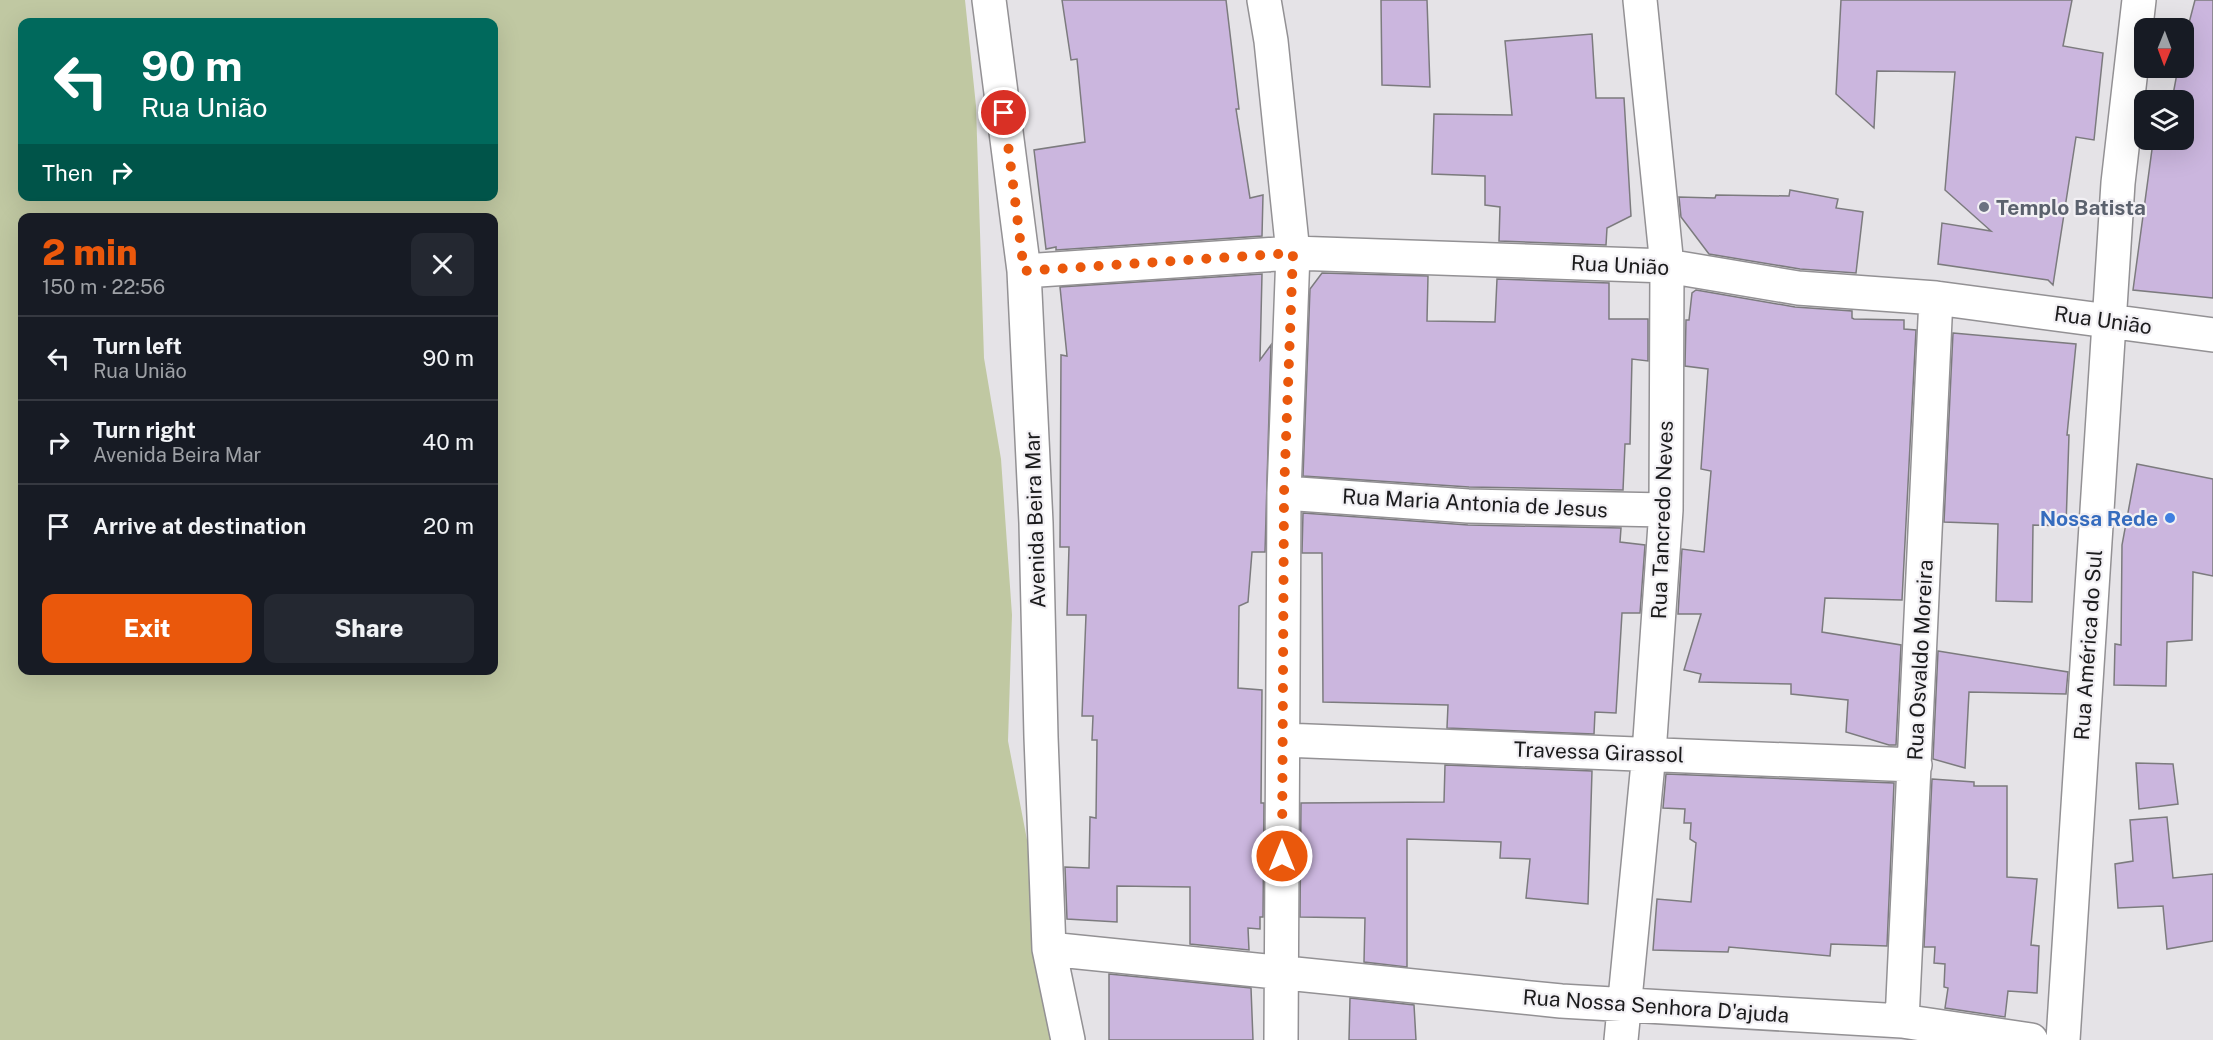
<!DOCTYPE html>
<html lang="en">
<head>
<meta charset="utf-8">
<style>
  :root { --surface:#171b24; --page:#242831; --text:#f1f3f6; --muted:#9ea1a6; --line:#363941; --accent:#ea580c }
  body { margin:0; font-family:"Public Sans",sans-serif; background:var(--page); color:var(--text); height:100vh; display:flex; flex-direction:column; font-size:22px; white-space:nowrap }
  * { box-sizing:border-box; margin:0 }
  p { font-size:20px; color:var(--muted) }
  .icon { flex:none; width:33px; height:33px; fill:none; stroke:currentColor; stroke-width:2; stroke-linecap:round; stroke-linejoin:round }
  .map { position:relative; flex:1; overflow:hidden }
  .drawer { position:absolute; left:18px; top:213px; width:480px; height:462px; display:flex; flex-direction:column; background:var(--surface); border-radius:12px; box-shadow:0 6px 24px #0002 }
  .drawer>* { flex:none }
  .guide { position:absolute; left:18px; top:18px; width:480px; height:183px; border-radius:12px; box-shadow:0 6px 24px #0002; background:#00695c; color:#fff; overflow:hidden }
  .needle { width:39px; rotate:181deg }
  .controls { position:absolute; left:2134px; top:18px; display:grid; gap:12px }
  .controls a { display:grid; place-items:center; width:60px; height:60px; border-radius:12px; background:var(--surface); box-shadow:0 6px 24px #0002; font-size:30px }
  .pin { position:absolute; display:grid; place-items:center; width:51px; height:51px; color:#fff; margin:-26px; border:3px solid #fff; border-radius:50%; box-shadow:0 2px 6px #0007 }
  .me { position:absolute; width:66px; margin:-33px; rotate:0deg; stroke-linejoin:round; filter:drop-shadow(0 0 4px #0008) }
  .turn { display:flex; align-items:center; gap:21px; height:126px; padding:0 24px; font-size:27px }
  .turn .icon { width:78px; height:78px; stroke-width:2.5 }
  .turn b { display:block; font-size:42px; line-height:51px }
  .then { display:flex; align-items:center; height:57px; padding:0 24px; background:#0003; gap:12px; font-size:22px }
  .round { display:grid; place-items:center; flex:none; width:63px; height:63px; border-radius:12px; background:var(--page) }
  .head { display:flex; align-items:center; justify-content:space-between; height:102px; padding:0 24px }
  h1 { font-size:36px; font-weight:800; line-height:45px; color:var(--accent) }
  .primary-button { display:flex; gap:12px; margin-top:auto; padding:12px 24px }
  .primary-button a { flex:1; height:69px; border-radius:12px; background:var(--accent); color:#fff; font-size:24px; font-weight:800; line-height:69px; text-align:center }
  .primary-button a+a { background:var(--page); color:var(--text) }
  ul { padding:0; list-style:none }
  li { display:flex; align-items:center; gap:18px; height:84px; padding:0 24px; border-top:2px solid var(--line) }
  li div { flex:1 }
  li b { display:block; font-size:22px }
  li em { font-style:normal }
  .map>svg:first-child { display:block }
  .green { fill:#c0c8a2; fill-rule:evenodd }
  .building { fill:#cbb6de; stroke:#7c7b7e; stroke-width:1.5 }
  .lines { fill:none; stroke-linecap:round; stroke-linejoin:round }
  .street-casing { stroke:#939194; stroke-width:36 }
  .street { stroke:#fff; stroke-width:33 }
  .route { stroke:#ea580c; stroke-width:10; stroke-dasharray:0 18 }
  .worship-dot { fill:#6b7280; stroke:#f2f0f4; stroke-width:2 }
  .shop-dot { fill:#3f7fe0; stroke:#f2f0f4; stroke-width:2 }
  .labels { text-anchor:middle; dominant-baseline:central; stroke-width:4.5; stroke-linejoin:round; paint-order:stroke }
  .worship-label { font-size:21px; font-weight:bold; fill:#5b616d; stroke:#f2f0f4; text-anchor:start }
  .street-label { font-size:21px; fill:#1b1b1c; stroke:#f2f0f4 }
  .shop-label { font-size:21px; font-weight:bold; fill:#366cbe; stroke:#f2f0f4; text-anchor:end }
</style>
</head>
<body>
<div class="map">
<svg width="2213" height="1040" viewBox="0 0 2213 1040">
  <rect width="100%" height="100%" fill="#e5e3e7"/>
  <path class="green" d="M 0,0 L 965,0 L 976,106 L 984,358 L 1001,459 L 1012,615 L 1008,741 L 1038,897 L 1062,1040 L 0,1040 ZM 22,22 L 494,22 L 494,196 L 22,196 ZM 22,218 L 494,218 L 494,670 L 22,670 Z"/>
  <path class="building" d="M 1062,0 L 1226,0 L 1239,109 L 1236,109 L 1250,198 L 1263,195 L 1262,236 L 1056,250 L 1056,247 L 1046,249 L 1034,150 L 1085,142 L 1077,59 L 1071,60 Z
    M 1381,0 L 1427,0 L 1430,87 L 1382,85 Z
    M 1841,0 L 2072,0 L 2063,46 L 2103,53 L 2094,140 L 2076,137 L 2053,285 L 2048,280 L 1938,264 L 1942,223 L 1991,231 L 1945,190 L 1955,72 L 1877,71 L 1874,128 L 1836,94 Z
    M 2195,0 L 2213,0 L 2213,298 L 2133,290 L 2153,142 L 2184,140 L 2184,100 L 2172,100 L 2178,68 L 2184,68 L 2184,42 Z
    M 1592,34 L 1596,98 L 1624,98 L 1631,216 L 1607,228 L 1606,245 L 1499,241 L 1500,207 L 1485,205 L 1485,176 L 1432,174 L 1434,114 L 1512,115 L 1505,41 Z
    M 1790,190 L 1838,199 L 1836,208 L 1863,212 L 1856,273 L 1800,269 L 1709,254 L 1681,217 L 1679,197 L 1715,198 L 1716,195 L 1789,196 Z
    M 1322,273 L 1428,276 L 1427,321 L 1495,322 L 1497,279 L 1609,283 L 1609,319 L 1648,319 L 1648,361 L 1632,359 L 1630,444 L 1625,444 L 1623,490 L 1469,487 L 1303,476 L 1310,289 Z
    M 1262,274 L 1260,360 L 1271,345 L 1265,552 L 1252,552 L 1248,602 L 1239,606 L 1238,688 L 1262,690 L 1261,803 L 1264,803 L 1263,917 L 1260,917 L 1260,929 L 1248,928 L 1249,950 L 1190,944 L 1190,887 L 1117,886 L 1117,922 L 1067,919 L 1065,867 L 1089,868 L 1090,817 L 1096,818 L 1097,740 L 1092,740 L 1093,716 L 1082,716 L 1086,615 L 1067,615 L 1069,547 L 1060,547 L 1061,355 L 1067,356 L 1060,287 Z
    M 1696,290 L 1795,307 L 1852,311 L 1852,318 L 1854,319 L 1904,320 L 1904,329 L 1916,330 L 1902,600 L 1825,598 L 1822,632 L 1901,645 L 1896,745 L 1889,745 L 1846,732 L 1848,700 L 1791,694 L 1791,684 L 1699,682 L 1701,674 L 1684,670 L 1701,614 L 1678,614 L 1682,549 L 1704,552 L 1711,471 L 1701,469 L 1708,369 L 1685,366 L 1686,320 L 1689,320 L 1692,293 Z
    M 1953,333 L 2076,344 L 2067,435 L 2069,435 L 2066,526 L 2033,525 L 2032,602 L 1996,601 L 1998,524 L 1944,522 Z
    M 2137,464 L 2213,479 L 2213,576 L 2193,572 L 2192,640 L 2167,642 L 2166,686 L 2114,685 L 2115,644 L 2121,645 L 2122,545 Z
    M 1303,513 L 1468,525 L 1621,528 L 1620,542 L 1645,545 L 1640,613 L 1622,613 L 1616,713 L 1595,712 L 1594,734 L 1447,728 L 1448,705 L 1323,702 L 1322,553 L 1302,553 Z
    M 1938,651 L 2068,672 L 2066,694 L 1969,692 L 1965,768 L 1933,759 Z
    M 2136,763 L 2173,764 L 2178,804 L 2139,809 Z
    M 1445,765 L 1592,771 L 1588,904 L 1526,898 L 1530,859 L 1500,858 L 1501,842 L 1407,839 L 1407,967 L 1364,962 L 1365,918 L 1300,917 L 1301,803 L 1444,802 Z
    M 1666,774 L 1894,783 L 1887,946 L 1831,944 L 1830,956 L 1729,947 L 1728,952 L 1653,950 L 1657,899 L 1691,902 L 1696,843 L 1690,839 L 1691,823 L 1684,823 L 1685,809 L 1663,808 Z
    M 1932,779 L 1974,782 L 1974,786 L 2007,786 L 2007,877 L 2037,879 L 2031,945 L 2039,946 L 2037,993 L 2008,991 L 2005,1017 L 1945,1008 L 1948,988 L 1944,987 L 1945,964 L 1934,963 L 1935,947 L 1924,947 Z
    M 2167,817 L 2173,878 L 2213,874 L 2213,941 L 2167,949 L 2163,906 L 2118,908 L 2115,864 L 2133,861 L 2130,820 Z
    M 1109,974 L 1251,988 L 1253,1040 L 1109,1040 Z
    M 1350,998 L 1414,1005 L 1416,1040 L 1349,1040 Z"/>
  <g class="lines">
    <defs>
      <path id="street" d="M 989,0 L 1024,271 L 1036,523 L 1041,737 L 1049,949 L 1068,1040
        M 1264,0 L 1271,41 L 1293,253 L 1284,493 L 1281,1040
        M 1024,271 L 1293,253 L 1667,266 L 1798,288 L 1936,298 L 2213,335
        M 1284,493 L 1468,506 L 1666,510
        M 1283,740 L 1915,765
        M 1049,949 L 1561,1001 L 1902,1021 L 2031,1040
        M 1902,1021 L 1936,298
        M 1621,1040 L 1649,753 L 1666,510 L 1667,266 L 1640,0
        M 2063,1040 L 2118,183 L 2139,0"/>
    </defs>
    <use href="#street" class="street-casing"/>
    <use href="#street" class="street"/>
  </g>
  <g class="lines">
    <path class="route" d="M 1004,113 L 1024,271 L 1293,253 L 1284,493 L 1282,856"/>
  </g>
  <circle class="worship-dot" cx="1984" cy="207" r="6"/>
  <circle class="shop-dot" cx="2170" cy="518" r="6"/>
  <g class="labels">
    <g class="worship-label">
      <text x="1996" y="207">Templo Batista</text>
    </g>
    <g class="street-label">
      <text transform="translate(1620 265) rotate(3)">Rua União</text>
      <text transform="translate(2103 320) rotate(8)">Rua União</text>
      <text transform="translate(1475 503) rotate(3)">Rua Maria Antonia de Jesus</text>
      <text transform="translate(1035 520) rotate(-92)">Avenida Beira Mar</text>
      <text transform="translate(1662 520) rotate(-88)">Rua Tancredo Neves</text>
      <text transform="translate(2088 645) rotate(-86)">Rua América do Sul</text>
      <text transform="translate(1920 660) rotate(-87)">Rua Osvaldo Moreira</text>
      <text transform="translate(1599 752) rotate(2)">Travessa Girassol</text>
      <text transform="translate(1656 1006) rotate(4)">Rua Nossa Senhora D'ajuda</text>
    </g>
    <g class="shop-label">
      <text x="2158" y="518">Nossa Rede</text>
    </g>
  </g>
</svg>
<div class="controls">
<a><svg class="needle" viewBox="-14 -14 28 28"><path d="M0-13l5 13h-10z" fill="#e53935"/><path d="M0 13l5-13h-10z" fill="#9ea1a6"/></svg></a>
<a><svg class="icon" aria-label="layers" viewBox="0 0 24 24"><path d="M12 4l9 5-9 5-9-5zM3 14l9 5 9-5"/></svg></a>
</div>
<div class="pin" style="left:1004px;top:113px;background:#d93025"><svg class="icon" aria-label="arrive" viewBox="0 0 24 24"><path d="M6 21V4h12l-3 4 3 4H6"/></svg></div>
<svg class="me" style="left:1282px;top:856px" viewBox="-20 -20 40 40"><circle r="17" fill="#ea580c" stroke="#fff" stroke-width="3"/><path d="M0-11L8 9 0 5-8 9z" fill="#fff"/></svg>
<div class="guide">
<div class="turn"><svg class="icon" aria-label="left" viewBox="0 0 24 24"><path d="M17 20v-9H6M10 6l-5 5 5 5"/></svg><div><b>90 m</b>Rua União</div></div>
<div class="then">Then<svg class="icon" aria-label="right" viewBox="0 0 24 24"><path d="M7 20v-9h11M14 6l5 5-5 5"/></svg></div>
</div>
<section class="drawer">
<div class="head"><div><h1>2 min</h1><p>150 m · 22:56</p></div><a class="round"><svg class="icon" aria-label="close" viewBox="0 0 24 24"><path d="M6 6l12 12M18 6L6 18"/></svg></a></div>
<ul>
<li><svg class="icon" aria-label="left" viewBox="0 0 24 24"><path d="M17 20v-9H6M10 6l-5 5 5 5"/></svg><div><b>Turn left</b><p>Rua União</p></div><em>90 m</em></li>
<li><svg class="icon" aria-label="right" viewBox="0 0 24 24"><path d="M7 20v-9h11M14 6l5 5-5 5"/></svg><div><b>Turn right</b><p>Avenida Beira Mar</p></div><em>40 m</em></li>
<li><svg class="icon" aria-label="arrive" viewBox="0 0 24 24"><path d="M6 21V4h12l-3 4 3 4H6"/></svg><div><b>Arrive at destination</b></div><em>20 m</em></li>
</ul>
<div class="primary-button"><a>Exit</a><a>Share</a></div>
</section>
</div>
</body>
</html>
